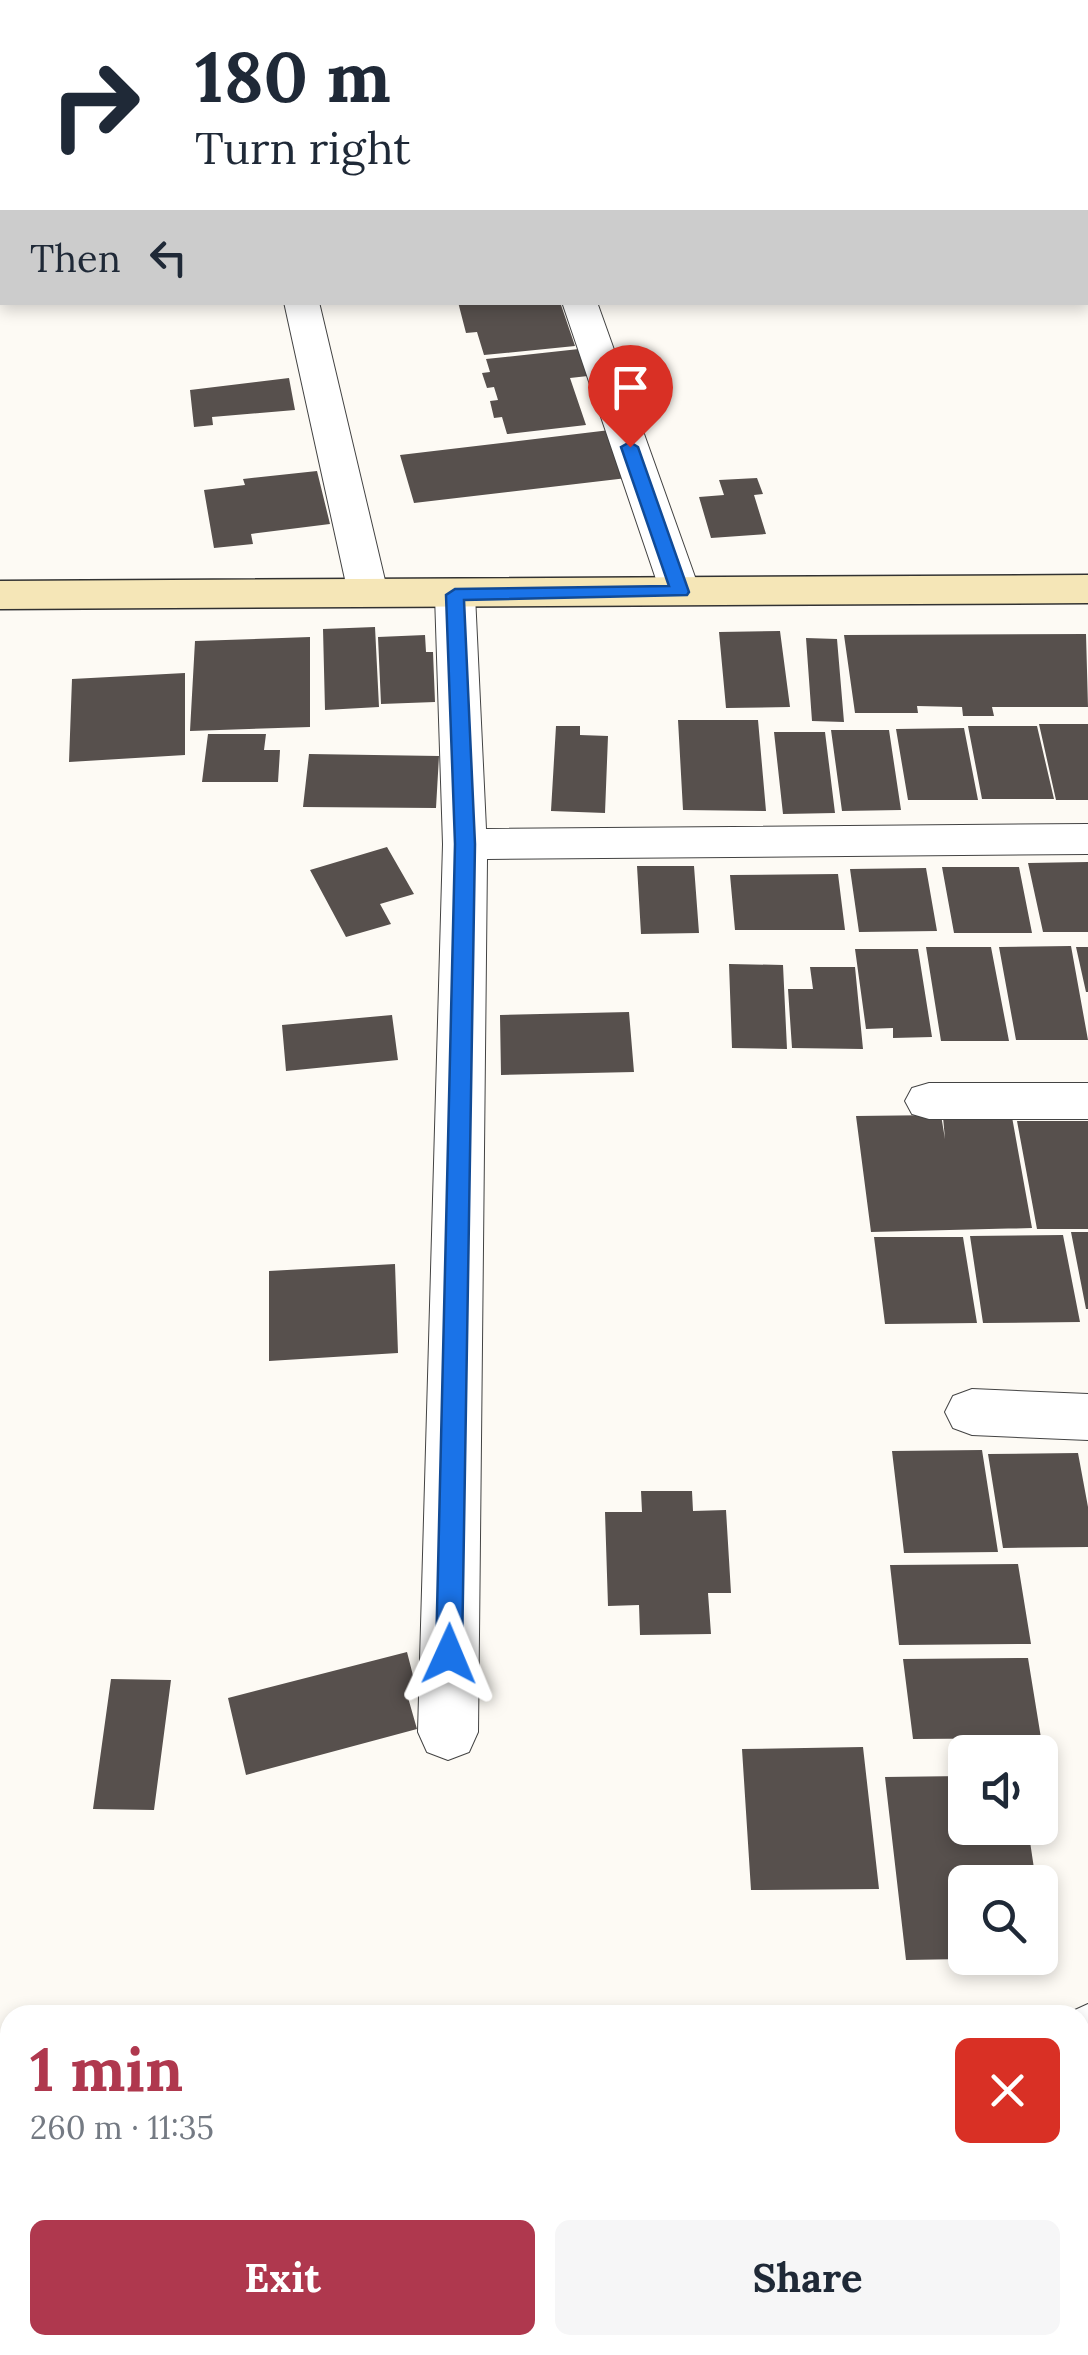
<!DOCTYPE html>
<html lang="en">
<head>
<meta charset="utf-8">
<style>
  :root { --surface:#fff; --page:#f6f6f7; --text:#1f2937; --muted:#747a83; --accent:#af384e }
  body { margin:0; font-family:Lora,serif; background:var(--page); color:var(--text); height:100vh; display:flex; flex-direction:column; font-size:38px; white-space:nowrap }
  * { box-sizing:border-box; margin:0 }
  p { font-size:32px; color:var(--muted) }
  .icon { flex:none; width:55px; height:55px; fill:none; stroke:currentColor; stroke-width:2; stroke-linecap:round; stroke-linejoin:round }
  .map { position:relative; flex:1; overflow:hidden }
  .panel { position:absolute; left:0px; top:2005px; width:1090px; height:350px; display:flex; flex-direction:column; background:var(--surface); border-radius:30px 30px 0 0; box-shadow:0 5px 15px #0003 }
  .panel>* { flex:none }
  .top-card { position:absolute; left:0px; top:0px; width:1090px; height:305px; box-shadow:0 5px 15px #0003; background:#fff; color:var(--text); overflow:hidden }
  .controls { position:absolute; left:948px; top:1735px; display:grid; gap:20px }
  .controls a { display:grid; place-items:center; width:110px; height:110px; border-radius:15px; background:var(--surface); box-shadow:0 5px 15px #0003; font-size:50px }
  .pin { position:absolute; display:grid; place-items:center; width:85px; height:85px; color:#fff; margin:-102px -42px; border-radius:50% 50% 50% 0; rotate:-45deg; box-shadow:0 0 10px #0007 }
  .pin .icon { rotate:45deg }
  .me { position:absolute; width:110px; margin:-55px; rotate:1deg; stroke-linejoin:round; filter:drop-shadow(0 0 8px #0008) }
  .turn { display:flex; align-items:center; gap:35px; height:210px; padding:0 30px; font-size:45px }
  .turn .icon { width:130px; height:130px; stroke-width:2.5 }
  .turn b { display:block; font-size:70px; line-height:85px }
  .then { display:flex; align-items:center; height:95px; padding:0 30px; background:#0003; gap:20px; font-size:38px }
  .round { display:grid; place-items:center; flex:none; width:105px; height:105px; border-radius:15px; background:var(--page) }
  .summary { display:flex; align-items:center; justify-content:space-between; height:170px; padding:0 30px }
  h1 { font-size:60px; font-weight:700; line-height:75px; color:var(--accent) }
  .cta { display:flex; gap:20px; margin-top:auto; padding:20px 30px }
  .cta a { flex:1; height:115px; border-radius:15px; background:var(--accent); color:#fff; font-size:40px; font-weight:700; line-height:115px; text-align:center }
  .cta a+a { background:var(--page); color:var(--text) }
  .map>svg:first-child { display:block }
  .water { fill:#bee3ef; stroke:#4ea0bd; stroke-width:2.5 }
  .building { fill:#57504d }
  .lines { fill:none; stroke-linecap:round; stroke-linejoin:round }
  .street-casing { stroke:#434343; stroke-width:2 }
  .secondary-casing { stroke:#323232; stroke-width:3 }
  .street { fill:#fff; fill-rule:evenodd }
  .secondary { fill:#f5e6b7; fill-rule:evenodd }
  .route { fill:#1a73e8; stroke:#114b97; stroke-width:2.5 }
</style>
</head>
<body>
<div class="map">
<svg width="1088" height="2355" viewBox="0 0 1088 2355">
  <rect width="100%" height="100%" fill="#fdfaf4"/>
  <path class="water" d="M 650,0 L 1088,0 L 1088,173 L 1088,2 Z"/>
  <path class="building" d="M 458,302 L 560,302 L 575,346 L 484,355 L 477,332 L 466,333 Z
    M 579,349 L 588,376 L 570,378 L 586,425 L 507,434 L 502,417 L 494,418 L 490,401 L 498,400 L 494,387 L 487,388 L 482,373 L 490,372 L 486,359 Z
    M 289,378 L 295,410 L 212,417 L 213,425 L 194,427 L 190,390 Z
    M 610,430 L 627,478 L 414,503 L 400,455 Z
    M 317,471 L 330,524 L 251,534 L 253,544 L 214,548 L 204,490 L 245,485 L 243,479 Z
    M 757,478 L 763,494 L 754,495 L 766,534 L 711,538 L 699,497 L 724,495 L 719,480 Z
    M 375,627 L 379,707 L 325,710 L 323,629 Z
    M 780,631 L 790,707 L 726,708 L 719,632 Z
    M 1086,634 L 1088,707 L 992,707 L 994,716 L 963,716 L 962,707 L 917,706 L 918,713 L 855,713 L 844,635 Z
    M 425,635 L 426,652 L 433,652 L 435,702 L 381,704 L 378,637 Z
    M 310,637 L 310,727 L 190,731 L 195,641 Z
    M 806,638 L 837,639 L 844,722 L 812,721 Z
    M 185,673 L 185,755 L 69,762 L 72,679 Z
    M 678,720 L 758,720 L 766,811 L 683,810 Z
    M 1039,724 L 1088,724 L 1088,800 L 1056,800 Z
    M 556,726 L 580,726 L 580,735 L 608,736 L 605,813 L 551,811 Z
    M 968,726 L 1037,726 L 1054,799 L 982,799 Z
    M 964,728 L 978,800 L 908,800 L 896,729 Z
    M 831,730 L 889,730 L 901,810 L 842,811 Z
    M 774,732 L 825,732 L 835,813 L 783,814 Z
    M 208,734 L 266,734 L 264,750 L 280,750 L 278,782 L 202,782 Z
    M 309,754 L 439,756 L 436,808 L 303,807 Z
    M 387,847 L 414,894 L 380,904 L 391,924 L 346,937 L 310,870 Z
    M 1088,862 L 1088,932 L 1043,932 L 1028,863 Z
    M 637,866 L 694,866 L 699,933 L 641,934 Z
    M 942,867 L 1019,867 L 1032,933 L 954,933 Z
    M 926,868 L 937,931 L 859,932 L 850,869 Z
    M 838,874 L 845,930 L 735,930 L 730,875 Z
    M 1071,946 L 1088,1040 L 1016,1040 L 999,947 Z
    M 926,947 L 991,947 L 1009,1041 L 941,1041 Z
    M 1076,947 L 1088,947 L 1088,992 L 1086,992 Z
    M 855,949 L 918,949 L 932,1037 L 893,1038 L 893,1028 L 866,1029 Z
    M 729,964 L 783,965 L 787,1049 L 732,1048 Z
    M 810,967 L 855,967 L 863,1049 L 792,1048 L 788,989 L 813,989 Z
    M 629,1012 L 634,1072 L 501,1075 L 500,1015 Z
    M 392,1015 L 398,1060 L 286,1071 L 282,1025 Z
    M 941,1115 L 945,1139 L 943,1117 L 1012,1117 L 1032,1228 L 871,1232 L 856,1116 Z
    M 1017,1121 L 1088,1121 L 1088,1229 L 1037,1229 Z
    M 1071,1232 L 1088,1232 L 1088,1309 L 1086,1309 Z
    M 1063,1235 L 1080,1322 L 983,1323 L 970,1236 Z
    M 874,1237 L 963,1237 L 977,1323 L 885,1324 Z
    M 395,1264 L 398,1353 L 269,1361 L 269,1271 Z
    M 982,1450 L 998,1552 L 904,1553 L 892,1451 Z
    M 1078,1453 L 1088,1507 L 1088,1547 L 1003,1548 L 988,1454 Z
    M 641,1491 L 692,1491 L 693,1511 L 726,1510 L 731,1593 L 708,1593 L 711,1634 L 640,1635 L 639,1605 L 608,1606 L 605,1512 L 642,1512 Z
    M 1018,1564 L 1031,1644 L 899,1645 L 890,1565 Z
    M 407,1652 L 417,1691 L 407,1694 L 417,1729 L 246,1775 L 228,1698 Z
    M 1028,1658 L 1041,1738 L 913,1739 L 903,1659 Z
    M 111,1679 L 171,1680 L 154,1810 L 93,1809 Z
    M 863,1747 L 879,1889 L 751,1890 L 742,1749 Z
    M 965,1776 L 965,1828 L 1028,1828 L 1036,1882 L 965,1882 L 965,1959 L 906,1960 L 885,1777 Z"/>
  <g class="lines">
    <defs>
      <path id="street" d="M 220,0 L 250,0 L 251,2 L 221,2 Z
        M 460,0 L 490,0 L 491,2 L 461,2 Z
        M 284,302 L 319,302 L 388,593 L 382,602 L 368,605 L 354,602 L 348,593 Z
        M 562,302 L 597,302 L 700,591 L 694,600 L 680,603 L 666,600 L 660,591 Z
        M 455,583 L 469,586 L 475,595 L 486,829 L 1088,824 L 1088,854 L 487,859 L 478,1732 L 469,1752 L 448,1760 L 427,1752 L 418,1732 L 443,844 L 435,595 L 441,586 Z
        M 929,1083 L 1088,1083 L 1088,1119 L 929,1119 L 912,1114 L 905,1101 L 912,1088 Z
        M 972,1389 L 1088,1394 L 1088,1440 L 972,1435 L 953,1428 L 945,1412 L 953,1396 Z
        M 1088,2004 L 1088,2083 L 1080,2087 L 1080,2015 L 1064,2015 Z"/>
      <path id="secondary" d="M 1088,575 L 1088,603 L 0,609 L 0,581 Z"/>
    </defs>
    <use href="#street" class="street-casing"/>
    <use href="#secondary" class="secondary-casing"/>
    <use href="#street" class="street"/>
    <use href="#secondary" class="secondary"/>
  </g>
  <path class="route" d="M 630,442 L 638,447 L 689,592 L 687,595 L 464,600 L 475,844 L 462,1654 L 459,1663 L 449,1666 L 440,1663 L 436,1654 L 455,844 L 446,595 L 455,589 L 669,586 L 621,447 Z"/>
</svg>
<div class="controls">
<a><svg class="icon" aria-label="sound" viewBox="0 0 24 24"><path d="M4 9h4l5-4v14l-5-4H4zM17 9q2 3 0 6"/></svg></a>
<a><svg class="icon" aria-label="search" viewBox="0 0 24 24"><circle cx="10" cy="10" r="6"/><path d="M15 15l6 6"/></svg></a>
</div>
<div class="pin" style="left:630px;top:447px;background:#d93025"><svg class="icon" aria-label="arrive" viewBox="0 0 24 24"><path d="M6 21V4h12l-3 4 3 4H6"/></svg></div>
<svg class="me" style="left:449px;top:1654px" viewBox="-20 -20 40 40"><path d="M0-17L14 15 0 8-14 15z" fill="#1a73e8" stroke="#fff" stroke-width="4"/></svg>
<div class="top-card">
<div class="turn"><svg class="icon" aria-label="right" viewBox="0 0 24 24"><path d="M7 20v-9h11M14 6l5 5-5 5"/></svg><div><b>180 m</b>Turn right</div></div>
<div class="then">Then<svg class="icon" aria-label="left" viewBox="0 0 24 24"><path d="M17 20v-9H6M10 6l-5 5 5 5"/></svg></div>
</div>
<section class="panel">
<div class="summary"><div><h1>1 min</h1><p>260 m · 11:35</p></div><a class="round" style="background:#d93025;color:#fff"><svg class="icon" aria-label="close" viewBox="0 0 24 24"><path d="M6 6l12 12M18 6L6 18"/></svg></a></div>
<div class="cta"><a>Exit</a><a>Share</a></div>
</section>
</div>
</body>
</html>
